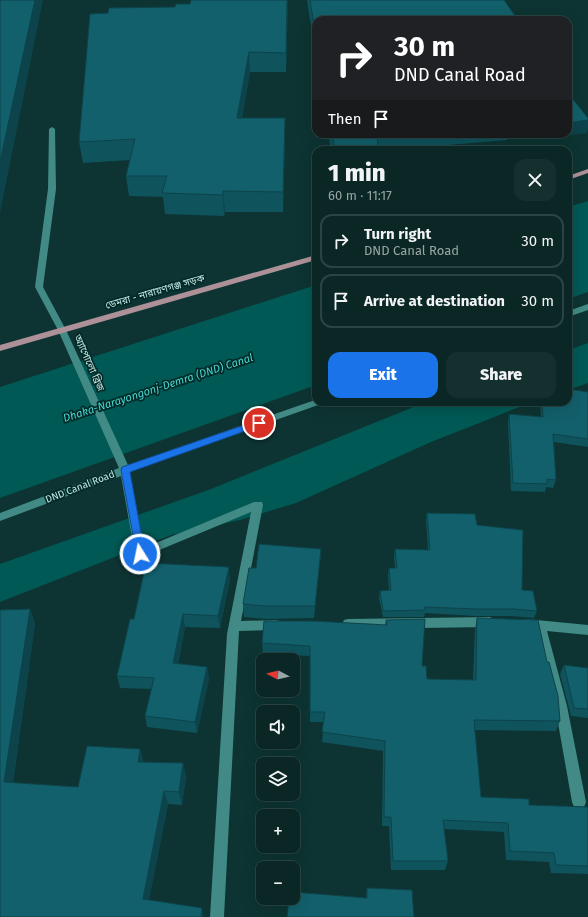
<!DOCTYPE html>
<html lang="en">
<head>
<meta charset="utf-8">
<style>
  :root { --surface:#0a2726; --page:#132f2e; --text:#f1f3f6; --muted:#99a5a7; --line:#2a4443; --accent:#1a73e8 }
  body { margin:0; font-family:"Fira Sans","Noto Sans Bengali",sans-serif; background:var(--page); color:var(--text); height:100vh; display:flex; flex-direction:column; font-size:15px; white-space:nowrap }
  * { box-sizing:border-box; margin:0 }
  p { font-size:13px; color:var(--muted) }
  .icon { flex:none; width:22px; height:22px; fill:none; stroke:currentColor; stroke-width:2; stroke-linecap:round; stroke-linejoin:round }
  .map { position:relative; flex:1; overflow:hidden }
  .side { position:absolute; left:312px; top:146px; width:260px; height:260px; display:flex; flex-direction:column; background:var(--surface); border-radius:12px; box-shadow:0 4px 16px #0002,0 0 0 1px var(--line) }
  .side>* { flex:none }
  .hud { position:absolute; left:312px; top:16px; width:260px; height:122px; border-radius:12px; box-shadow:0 4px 16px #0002,0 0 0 1px var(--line); background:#202124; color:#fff; overflow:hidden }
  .needle { width:26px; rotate:277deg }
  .buttons { position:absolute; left:256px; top:653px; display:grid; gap:8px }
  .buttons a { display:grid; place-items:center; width:44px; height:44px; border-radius:8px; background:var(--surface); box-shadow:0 4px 16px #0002,0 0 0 1px var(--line); font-size:20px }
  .pin { position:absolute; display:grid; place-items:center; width:34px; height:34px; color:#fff; margin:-17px; border:2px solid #fff; border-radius:50%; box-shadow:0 1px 4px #0007 }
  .me { position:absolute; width:44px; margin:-22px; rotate:350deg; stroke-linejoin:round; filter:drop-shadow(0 0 3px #0008) }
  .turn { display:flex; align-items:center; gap:14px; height:84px; padding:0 16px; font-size:18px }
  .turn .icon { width:52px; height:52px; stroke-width:2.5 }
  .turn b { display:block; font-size:28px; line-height:34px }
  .then { display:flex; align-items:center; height:38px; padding:0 16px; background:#0003; gap:8px; font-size:15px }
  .round { display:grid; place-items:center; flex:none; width:42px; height:42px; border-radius:12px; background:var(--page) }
  .overview { display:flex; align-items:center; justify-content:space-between; height:68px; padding:0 16px }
  h1 { font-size:24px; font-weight:800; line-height:30px }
  .action { display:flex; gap:8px; margin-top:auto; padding:8px 16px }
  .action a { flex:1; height:46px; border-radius:12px; background:var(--accent); color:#fff; font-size:16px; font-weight:800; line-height:46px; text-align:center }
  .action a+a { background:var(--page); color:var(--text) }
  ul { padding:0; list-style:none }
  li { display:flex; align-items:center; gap:12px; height:54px; margin:0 8px 6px; padding:0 8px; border:2px solid var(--line); border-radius:12px }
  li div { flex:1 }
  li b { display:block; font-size:15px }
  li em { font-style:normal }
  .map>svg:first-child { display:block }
  .water { fill:#005955 }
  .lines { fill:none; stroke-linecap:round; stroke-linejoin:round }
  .minor { fill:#428a85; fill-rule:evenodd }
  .major { fill:#ad9198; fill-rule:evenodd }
  .wall { fill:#0f535c }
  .shaded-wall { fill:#0d434b }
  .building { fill:#12606b; stroke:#0d434b }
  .route { fill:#1a73e8; stroke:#114b97 }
  .labels { text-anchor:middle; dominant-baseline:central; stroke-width:3.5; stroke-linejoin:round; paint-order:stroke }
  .street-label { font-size:10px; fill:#c6e8e5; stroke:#012a28 }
  .water-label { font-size:11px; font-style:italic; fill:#48d7cf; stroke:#012a28 }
</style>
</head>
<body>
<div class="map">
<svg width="588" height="917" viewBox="0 0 588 917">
  <rect width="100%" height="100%" fill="#0d3432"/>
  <path class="water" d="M 588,201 L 588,292 L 568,299 L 568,207 Z
    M 316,285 L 316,385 L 0,498 L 0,387 Z
    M 588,343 L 588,383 L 568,390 L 568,350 Z
    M 426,402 L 532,402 L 431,442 L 296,503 L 240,520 L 171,535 L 0,602 L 0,564 L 211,489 Z"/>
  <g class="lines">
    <path class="minor" d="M 52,127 L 55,129 L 56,189 L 43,287 L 66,330 L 128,465 L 315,400 L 316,399 L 316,402 L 323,402 L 321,404 L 130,472 L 144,548 L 254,502 L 262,502 L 263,505 L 241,621 L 276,620 L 280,621 L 282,625 L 280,629 L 276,630 L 239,631 L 224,917 L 210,917 L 227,634 L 251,512 L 140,558 L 136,557 L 135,554 L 121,476 L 0,521 L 0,513 L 119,468 L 58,330 L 35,287 L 48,189 L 49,129 Z
      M 588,304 L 588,310 L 568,317 L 568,311 Z
      M 490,617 L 494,619 L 496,622 L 494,625 L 490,627 L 348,629 L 344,628 L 342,624 L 344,620 L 348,619 Z
      M 526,619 L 588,625 L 588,635 L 547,631 L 567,706 L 586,802 L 584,807 L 579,809 L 574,807 L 572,802 L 555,706 L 535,630 L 522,628 L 520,624 L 522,620 Z"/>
    <path class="major" d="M 588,169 L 588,173 L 568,180 L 568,176 Z
      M 316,255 L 316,260 L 0,351 L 0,345 Z"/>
  </g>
  <path class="wall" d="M 288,0 L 286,72 L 250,72 L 242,118 L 285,138 L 283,212 L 225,212 L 224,216 L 165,214 L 163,197 L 129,196 L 126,176 L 130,160 L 83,163 L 79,142 L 108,13 L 175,7 L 190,4 Z
    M 307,0 L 504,0 L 316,20 L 316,58 Z
    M 328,134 L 508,134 L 507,140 L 448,145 L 447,150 L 331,150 Z
    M 588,392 L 588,447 L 554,442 L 556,480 L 553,488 L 546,487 L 545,492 L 511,491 L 508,422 L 509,414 L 541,417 L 540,402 L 568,402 Z
    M 427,513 L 477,525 L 537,611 L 534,618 L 511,616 L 475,616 L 425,613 L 424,617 L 383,617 L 379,598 L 380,591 L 389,590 L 388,575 L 389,568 L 395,568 L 394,556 L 395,549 L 428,550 L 426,520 Z
    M 321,549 L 320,562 L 314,618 L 266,619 L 244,617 L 243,604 L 256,568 Z
    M 230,580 L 220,628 L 185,627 L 178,664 L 207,667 L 209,679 L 197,733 L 147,727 L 145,716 L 151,689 L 120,688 L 117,676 L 134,619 Z
    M 30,609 L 35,624 L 13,783 L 78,787 L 140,749 L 143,762 L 183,763 L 186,777 L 182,805 L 168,804 L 149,900 L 0,917 L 0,610 Z
    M 477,618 L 547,662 L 560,721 L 556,731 L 475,730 L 481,797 L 529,805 L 588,807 L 588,874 L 551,873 L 549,862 L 506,860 L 504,832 L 444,829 L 448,861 L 445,870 L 391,870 L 389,826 L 382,826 L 383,751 L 322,742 L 324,722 L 310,722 L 310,656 L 263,654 L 262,643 L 385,625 L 386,620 L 422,666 L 427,679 L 473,680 L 475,629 Z
    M 564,665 L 588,668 L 588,718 L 571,716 L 560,674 Z
    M 367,888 L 414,917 L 366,898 Z"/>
  <path class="shaded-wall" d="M 35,0 L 43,0 L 0,213 L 0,162 Z
    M 287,0 L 288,0 L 286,72 L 286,53 Z
    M 249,52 L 250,72 L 238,138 L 237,118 Z
    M 285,118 L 285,138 L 283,212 L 283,192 Z
    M 588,120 L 588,128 L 587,133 L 560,136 L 561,134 L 568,134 L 568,123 Z
    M 223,191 L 225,212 L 224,216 L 223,195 Z
    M 321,549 L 320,562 L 314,618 L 315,606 Z
    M 229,567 L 230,580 L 220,628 L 218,616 Z
    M 30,609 L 35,624 L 11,795 L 4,782 Z
    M 183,614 L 185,627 L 175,675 L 173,663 Z
    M 207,667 L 209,679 L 197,733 L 195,722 Z
    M 140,749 L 144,763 L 138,762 Z
    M 183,763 L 186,777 L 182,805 L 179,792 Z
    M 164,791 L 168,804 L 147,910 L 143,899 Z
    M 202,908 L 204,917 L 201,917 Z"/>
  <path class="building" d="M 0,0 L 35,0 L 0,162 Z
    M 191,0 L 287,0 L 286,53 L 249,52 L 237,118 L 285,118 L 283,192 L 223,191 L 223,195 L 162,193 L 167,176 L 126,176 L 135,139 L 79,142 L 90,14 L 108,13 L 109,8 L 175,7 L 176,4 L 190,4 Z
    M 310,0 L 504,0 L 518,20 L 316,20 L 316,37 Z
    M 568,93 L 588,118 L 588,120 L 568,123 Z
    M 332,134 L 449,134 L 449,135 L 377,137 L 379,150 L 335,150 Z
    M 568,389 L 588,392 L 588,439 L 553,434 L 556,480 L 547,479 L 547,484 L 513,483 L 509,414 L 543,417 L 542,402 L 568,402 Z
    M 427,513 L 475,514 L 477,525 L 523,530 L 522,590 L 533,591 L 537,611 L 513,609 L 477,609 L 425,607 L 425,610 L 383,611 L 380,591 L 391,590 L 389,568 L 397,568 L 395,549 L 430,550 Z
    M 259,544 L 321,549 L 315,606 L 265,606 L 243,604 L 249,568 L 256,568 Z
    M 146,563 L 229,567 L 218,616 L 183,614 L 173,663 L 207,667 L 195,722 L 145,716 L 154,678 L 117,676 L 130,619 L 134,619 Z
    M 30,609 L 4,782 L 78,787 L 87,746 L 140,749 L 138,762 L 183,763 L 179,792 L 164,791 L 143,899 L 202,908 L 201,917 L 0,917 L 0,610 Z
    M 477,618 L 538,620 L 547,662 L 549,662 L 558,696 L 560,721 L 474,720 L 481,797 L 529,799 L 529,805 L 588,807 L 588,866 L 556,865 L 554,853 L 510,851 L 508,823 L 443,820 L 448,861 L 393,861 L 391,817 L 384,817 L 385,741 L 322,732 L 325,712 L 310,712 L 310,646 L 262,643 L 264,621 L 313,621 L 387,625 L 386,620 L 425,619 L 422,666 L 426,666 L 427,679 L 476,680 Z
    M 564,665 L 588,668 L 588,709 L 574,708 Z
    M 367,888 L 412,890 L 414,917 L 287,917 L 289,898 L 293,898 L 293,892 L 367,898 Z"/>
  <path class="route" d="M 259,420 L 263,423 L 262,425 L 130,472 L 145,554 L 144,557 L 137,557 L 121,470 L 122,467 Z"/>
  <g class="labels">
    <g class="street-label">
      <text transform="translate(155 292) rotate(-16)">ডেমরা - নারায়ণগঞ্জ সড়ক</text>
      <text transform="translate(89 363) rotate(66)">অ্যাপোলো ব্রিজ</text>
      <text transform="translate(80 487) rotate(-21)">DND Canal Road</text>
    </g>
    <g class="water-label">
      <text transform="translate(158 388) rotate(-18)">Dhaka-Narayongonj-Demra (DND) Canal</text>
    </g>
  </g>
</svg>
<div class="buttons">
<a><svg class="needle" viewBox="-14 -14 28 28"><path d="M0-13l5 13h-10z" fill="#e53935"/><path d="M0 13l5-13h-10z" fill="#99a5a7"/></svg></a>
<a><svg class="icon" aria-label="sound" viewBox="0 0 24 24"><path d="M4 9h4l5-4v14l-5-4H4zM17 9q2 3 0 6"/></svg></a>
<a><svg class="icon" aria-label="layers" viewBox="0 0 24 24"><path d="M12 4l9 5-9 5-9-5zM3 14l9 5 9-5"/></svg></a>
<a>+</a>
<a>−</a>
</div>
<div class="pin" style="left:259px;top:423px;background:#d93025"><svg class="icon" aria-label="arrive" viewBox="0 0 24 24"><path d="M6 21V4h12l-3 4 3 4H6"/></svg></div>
<svg class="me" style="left:140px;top:554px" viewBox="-20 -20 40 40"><circle r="17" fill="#1a73e8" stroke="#fff" stroke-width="3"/><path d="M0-11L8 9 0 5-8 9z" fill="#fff"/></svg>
<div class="hud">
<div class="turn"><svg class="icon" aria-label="right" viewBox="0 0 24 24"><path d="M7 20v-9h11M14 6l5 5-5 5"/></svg><div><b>30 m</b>DND Canal Road</div></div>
<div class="then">Then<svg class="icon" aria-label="arrive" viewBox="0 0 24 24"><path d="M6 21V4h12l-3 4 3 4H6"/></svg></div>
</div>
<section class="side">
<div class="overview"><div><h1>1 min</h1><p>60 m · 11:17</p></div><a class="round"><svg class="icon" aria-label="close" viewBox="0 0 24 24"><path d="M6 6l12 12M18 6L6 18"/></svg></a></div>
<ul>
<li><svg class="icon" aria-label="right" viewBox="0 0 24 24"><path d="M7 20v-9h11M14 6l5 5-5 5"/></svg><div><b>Turn right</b><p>DND Canal Road</p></div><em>30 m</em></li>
<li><svg class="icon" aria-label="arrive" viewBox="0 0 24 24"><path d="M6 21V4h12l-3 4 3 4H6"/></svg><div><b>Arrive at destination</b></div><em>30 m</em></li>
</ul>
<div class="action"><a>Exit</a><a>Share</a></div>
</section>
</div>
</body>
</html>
